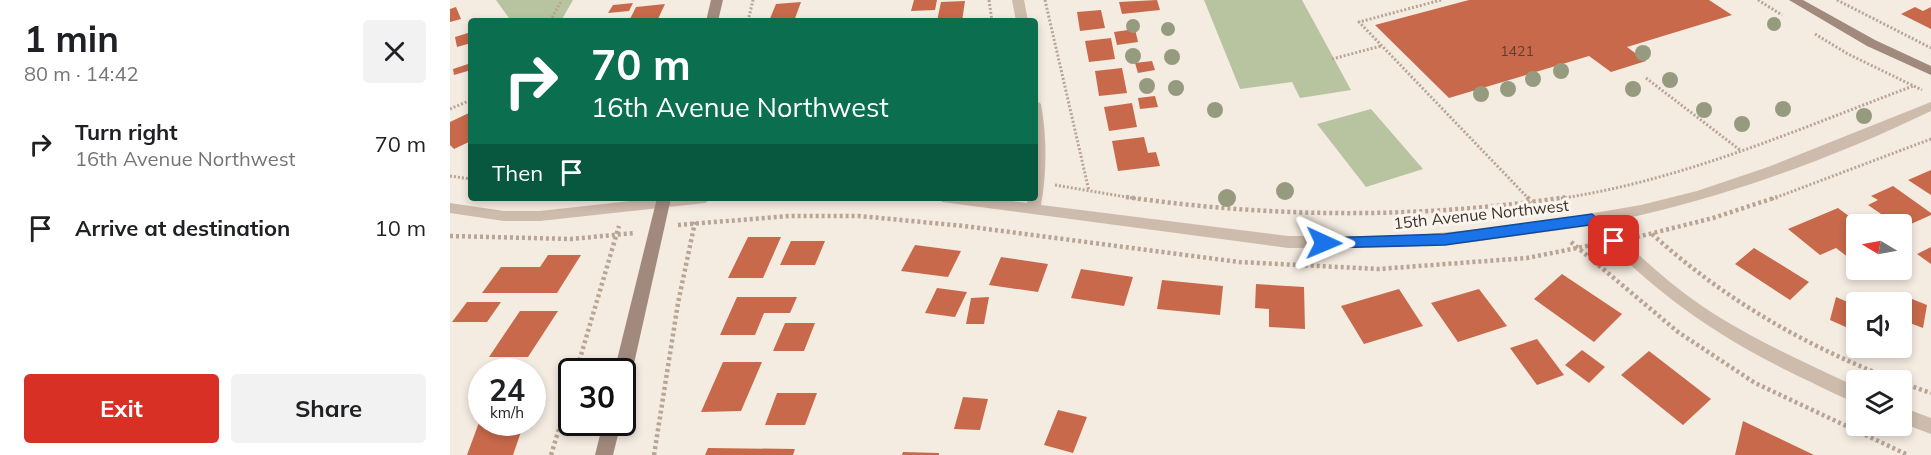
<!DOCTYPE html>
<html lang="en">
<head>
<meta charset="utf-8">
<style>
  :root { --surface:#fff; --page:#f2f2f2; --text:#202124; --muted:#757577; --accent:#d93025 }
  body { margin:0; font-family:Mulish,sans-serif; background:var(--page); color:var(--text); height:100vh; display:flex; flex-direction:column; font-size:22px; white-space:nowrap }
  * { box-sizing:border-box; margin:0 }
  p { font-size:20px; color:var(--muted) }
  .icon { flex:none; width:33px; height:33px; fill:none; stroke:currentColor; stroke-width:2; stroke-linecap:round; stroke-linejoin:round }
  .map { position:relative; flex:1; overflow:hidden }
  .side { display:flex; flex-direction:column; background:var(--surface); width:450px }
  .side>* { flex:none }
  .guide { position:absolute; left:18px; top:18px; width:570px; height:183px; border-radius:6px; box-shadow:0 3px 9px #0003; background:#0b6e4f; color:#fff; overflow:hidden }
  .needle { width:39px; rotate:280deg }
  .controls { position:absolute; left:1396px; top:214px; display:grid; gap:12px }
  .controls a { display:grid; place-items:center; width:66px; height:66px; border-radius:6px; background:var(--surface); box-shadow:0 3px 9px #0003; font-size:30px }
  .speed { position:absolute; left:18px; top:358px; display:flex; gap:12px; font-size:30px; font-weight:700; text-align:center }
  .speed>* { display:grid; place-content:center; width:78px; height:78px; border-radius:50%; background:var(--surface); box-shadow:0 3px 9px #0003; line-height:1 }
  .speed small { font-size:15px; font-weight:400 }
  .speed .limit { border:3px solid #111; border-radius:9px; background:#fff; color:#111 }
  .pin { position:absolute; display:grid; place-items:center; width:51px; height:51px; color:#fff; margin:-26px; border-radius:12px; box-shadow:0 3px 9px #0006 }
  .me { position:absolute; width:66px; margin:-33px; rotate:91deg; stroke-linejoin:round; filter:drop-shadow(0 0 4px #0008) }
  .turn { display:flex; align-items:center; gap:21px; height:126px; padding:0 24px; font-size:27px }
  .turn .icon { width:78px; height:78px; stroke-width:2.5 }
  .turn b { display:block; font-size:42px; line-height:51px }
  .then { display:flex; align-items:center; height:57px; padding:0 24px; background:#0003; gap:12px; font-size:22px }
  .round { display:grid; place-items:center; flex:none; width:63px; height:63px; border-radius:6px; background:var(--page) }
  .head { display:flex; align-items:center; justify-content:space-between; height:102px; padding:0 24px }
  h1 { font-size:36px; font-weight:700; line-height:45px }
  .button { display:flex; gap:12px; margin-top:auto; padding:12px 24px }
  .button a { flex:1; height:69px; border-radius:6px; background:var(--accent); color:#fff; font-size:24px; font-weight:700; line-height:69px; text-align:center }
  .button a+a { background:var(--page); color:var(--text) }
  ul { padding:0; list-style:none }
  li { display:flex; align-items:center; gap:18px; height:84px; padding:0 24px }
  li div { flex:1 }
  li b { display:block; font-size:22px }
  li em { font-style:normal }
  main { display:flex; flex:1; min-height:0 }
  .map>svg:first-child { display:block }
  .green { fill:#b8c4a0 }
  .building { fill:#c8694b }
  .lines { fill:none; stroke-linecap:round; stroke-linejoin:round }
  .path-far1 { stroke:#b9a596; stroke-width:3; stroke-dasharray:2 2; stroke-linecap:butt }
  .path { stroke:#b9a596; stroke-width:4.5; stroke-dasharray:3 3; stroke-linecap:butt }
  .street { fill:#cdbbac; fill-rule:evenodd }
  .secondary { fill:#a18a7d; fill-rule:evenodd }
  .tree { fill:#969b7f }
  .route { fill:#1a73e8; stroke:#114b97; stroke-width:1.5 }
  .labels { text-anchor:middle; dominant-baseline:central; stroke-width:6; stroke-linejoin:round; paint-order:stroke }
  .number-label { font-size:14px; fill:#5e3e33 }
  .street-label { font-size:16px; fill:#3b302b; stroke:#fbf5ee }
</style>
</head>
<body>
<main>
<section class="side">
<div class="head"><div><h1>1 min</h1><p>80 m · 14:42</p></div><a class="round"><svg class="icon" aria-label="close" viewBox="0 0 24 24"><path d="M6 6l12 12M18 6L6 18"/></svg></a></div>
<ul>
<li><svg class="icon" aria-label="right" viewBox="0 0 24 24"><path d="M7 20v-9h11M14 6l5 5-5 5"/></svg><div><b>Turn right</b><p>16th Avenue Northwest</p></div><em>70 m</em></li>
<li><svg class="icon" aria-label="arrive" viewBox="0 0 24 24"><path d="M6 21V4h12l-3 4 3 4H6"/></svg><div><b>Arrive at destination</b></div><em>10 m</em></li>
</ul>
<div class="button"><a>Exit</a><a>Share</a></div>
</section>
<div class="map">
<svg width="1481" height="455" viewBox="0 0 1481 455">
  <rect width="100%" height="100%" fill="#f4ebe1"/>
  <path class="green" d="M 46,0 L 123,0 L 111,21 L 61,21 Z
    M 754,0 L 852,0 L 901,90 L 850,98 L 842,82 L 790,89 Z
    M 921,109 L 973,169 L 916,187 L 867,124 Z"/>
  <path class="building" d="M 464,0 L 487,0 L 485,10 L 461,11 Z
    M 707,0 L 710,10 L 672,14 L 669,2 Z
    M 1019,0 L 1259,0 L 1282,15 L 1177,47 L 1196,61 L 1161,72 L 1139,56 L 999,98 L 925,25 Z
    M 515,1 L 512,21 L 487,21 L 491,2 Z
    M 351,2 L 344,21 L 319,21 L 326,4 Z
    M 183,3 L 179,11 L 158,13 L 163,5 Z
    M 215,4 L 207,21 L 179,21 L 186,7 Z
    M 6,7 L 11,19 L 0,22 L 0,9 Z
    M 1465,7 L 1473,11 L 1481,7 L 1481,29 L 1451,14 Z
    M 651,10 L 655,28 L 630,31 L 627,12 Z
    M 685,29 L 688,42 L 667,45 L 664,32 Z
    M 21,32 L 21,43 L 7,47 L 5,37 Z
    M 661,38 L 665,59 L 639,62 L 635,41 Z
    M 702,61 L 705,70 L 688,73 L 685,63 Z
    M 21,63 L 21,70 L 4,75 L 3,69 Z
    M 672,68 L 677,93 L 649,96 L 645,71 Z
    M 705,96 L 708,107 L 690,109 L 688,98 Z
    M 682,103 L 687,127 L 659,131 L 654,107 Z
    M 21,112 L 21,141 L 4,149 L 0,145 L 0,122 Z
    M 694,137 L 698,153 L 706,152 L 710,166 L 668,171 L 662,141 Z
    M 1481,170 L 1481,195 L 1458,180 Z
    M 1443,186 L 1481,213 L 1481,215 L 1452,228 L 1452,225 L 1447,225 L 1418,205 L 1428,200 L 1421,196 Z
    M 1388,208 L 1411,225 L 1407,225 L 1407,239 L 1401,241 L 1407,246 L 1407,264 L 1386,248 L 1370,255 L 1338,229 Z
    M 298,237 L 331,237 L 313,278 L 278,278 Z
    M 341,241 L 375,241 L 365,265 L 330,265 Z
    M 465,245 L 511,251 L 498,277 L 451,271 Z
    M 1481,247 L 1481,264 L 1467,254 Z
    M 1304,248 L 1359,282 L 1340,300 L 1285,264 Z
    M 98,255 L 131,255 L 107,293 L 32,293 L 51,267 L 90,267 Z
    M 551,257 L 598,264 L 588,292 L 539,285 Z
    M 631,269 L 683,277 L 674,306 L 621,298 Z
    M 1112,274 L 1172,314 L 1144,342 L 1084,299 Z
    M 712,280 L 773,286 L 770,315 L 707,309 Z
    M 806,284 L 854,287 L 855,329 L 819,327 L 819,309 L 805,308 Z
    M 487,288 L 517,292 L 505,317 L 475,313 Z
    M 949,289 L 973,326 L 914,344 L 891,306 Z
    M 1029,289 L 1057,326 L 1008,342 L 981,303 Z
    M 1447,293 L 1477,305 L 1473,328 L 1452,320 L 1452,303 L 1445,303 Z
    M 287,297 L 347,297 L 340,313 L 314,313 L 305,335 L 270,335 Z
    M 539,297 L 534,324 L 516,324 L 521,298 Z
    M 1386,297 L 1407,306 L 1407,332 L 1380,320 Z
    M 17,302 L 51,302 L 37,322 L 2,322 Z
    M 70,311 L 108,311 L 78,357 L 39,357 Z
    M 335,323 L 365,323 L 354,351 L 323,351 Z
    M 1087,339 L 1114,375 L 1087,385 L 1060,348 Z
    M 1132,350 L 1155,367 L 1139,383 L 1115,365 Z
    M 1199,351 L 1261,399 L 1233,425 L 1171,375 Z
    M 273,362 L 312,362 L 291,411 L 251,412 Z
    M 327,393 L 367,393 L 355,425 L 315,425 Z
    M 513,397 L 538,399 L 530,430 L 504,429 Z
    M 608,410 L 637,417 L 623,453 L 594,445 Z
    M 31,417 L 32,423 L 74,423 L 63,455 L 17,455 Z
    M 1293,421 L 1364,455 L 1285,455 Z
    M 258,448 L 345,449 L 343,455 L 255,455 Z
    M 453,452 L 489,453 L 489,455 L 452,455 Z"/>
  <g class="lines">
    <path class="path-far1" d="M 539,0 L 542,21
      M 595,0 L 639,191
      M 991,0 L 909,22 L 1079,199
      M 1308,0 L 1332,15
      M 1387,0 L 1481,48
      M 100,21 L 112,0
      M 298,21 L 303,0
      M 1365,34 L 1398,54 L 1472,90
      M 882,59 L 931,46
      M 1196,78 L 1290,150
      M 0,109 L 21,100
      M 0,176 L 21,179
      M 605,185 L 688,199
      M 1107,199 C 1231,181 1346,130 1463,86
      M 1322,199 L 1481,139"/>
    <path class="path" d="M 676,197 C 824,218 969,219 1117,197
      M 1077,197 L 1082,202
      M 228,225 L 339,216 L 409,216 L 514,226 L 789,262 L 929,269 L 1077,258 L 1142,245
      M 1202,234 C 1275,300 1355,346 1447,381
      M 0,236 L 121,239 L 185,233
      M 1187,237 L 1263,218 L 1327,197
      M 1121,242 L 1228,332 L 1305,383 L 1458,455
      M 126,372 L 169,226
      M 1452,383 L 1481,393
      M 101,455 L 122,386
      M 204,455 L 228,303 L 245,222"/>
    <path class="street" d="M 562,0 L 574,0 L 578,21 L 566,21 Z
      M 585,100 L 591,104 C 597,138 597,171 591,205 L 838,236 L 956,236 L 1074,225 L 1191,205 L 1247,191 L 1318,167 L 1481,102 L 1481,111 C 1377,161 1268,200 1155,223 C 1186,253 1217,282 1252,306 C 1301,339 1354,362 1407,387 L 1407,403 C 1387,396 1368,385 1348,376 C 1262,334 1207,294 1140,226 L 1015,243 L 956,247 L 838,248 L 492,202 L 490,198 L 538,198 L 577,203 L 578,198 L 585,198 Z
      M 207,198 L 262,198 L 255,203 L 90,221 L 54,221 L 0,213 L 0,203 L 54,211 L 90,211 Z
      M 1452,407 L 1481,418 L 1481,434 L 1452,423 Z"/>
    <path class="secondary" d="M 261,0 L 273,0 L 268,21 L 256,21 Z
      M 1339,0 L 1353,0 L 1425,40 L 1481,66 L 1481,75 L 1417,46 Z
      M 207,198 L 221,198 L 181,377 L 178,382 L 172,384 L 172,372 L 164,372 Z
      M 153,423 L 171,423 L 163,455 L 145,455 Z"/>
  </g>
  <g class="tree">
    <circle cx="1324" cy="24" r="7"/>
    <circle cx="683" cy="26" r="7"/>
    <circle cx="718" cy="29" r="7"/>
    <circle cx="1193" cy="53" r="8"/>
    <circle cx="683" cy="56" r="8"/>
    <circle cx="722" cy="57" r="8"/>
    <circle cx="1111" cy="71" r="8"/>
    <circle cx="1083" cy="79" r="8"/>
    <circle cx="1220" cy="80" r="8"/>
    <circle cx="697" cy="86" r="8"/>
    <circle cx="726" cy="88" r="8"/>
    <circle cx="1058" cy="89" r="8"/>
    <circle cx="1183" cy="89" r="8"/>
    <circle cx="1031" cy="94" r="8"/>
    <circle cx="1333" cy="109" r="8"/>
    <circle cx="765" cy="110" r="8"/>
    <circle cx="1254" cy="110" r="8"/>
    <circle cx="1414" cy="116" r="8"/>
    <circle cx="1292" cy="124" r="8"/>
    <circle cx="835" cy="191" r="9"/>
    <circle cx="777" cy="198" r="9"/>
  </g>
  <path class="route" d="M 1142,214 L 1169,237 L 1169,245 L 1159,245 L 1139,225 L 995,245 L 874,248 L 867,243 L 874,238 L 995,234 Z"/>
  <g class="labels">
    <g class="number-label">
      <text x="1067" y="51">1421</text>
    </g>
    <g class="street-label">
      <text transform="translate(1031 214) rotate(-6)">15th Avenue Northwest</text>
    </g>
  </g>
</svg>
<div class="controls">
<a><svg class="needle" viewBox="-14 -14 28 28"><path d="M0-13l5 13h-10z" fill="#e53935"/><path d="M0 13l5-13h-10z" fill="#757577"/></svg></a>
<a><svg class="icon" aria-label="sound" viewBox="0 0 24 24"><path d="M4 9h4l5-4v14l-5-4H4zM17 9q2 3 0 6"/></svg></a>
<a><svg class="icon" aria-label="layers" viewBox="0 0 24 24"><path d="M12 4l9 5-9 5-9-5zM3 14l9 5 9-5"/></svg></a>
</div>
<div class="speed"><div>24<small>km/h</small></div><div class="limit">30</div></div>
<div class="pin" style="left:1164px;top:241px;background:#d93025"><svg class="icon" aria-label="arrive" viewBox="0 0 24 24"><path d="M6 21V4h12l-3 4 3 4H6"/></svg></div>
<svg class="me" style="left:874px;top:243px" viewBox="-20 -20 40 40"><path d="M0-17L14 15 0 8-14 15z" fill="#1a73e8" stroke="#fff" stroke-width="4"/></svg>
<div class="guide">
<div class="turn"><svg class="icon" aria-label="right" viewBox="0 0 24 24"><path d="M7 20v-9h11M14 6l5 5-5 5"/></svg><div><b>70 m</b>16th Avenue Northwest</div></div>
<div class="then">Then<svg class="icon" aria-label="arrive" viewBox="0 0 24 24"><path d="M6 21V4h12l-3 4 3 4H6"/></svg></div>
</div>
</div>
</main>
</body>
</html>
